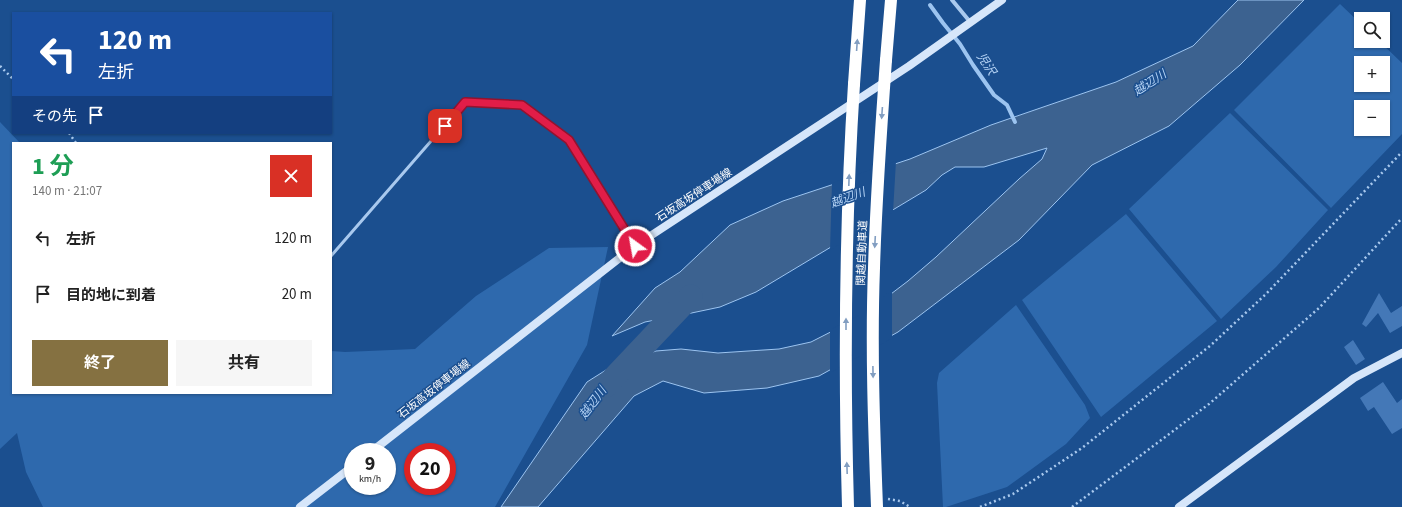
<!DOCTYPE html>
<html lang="ja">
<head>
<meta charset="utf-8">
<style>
  :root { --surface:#fff; --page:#f6f6f6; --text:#222; --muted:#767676; --accent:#857141 }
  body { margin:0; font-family:"Source Sans 3","Noto Sans JP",sans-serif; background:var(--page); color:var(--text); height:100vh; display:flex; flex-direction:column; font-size:15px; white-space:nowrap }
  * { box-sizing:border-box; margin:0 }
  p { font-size:13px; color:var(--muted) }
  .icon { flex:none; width:22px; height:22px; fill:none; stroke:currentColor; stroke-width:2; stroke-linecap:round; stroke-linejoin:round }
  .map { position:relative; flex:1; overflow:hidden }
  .drawer { position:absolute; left:12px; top:142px; width:320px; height:252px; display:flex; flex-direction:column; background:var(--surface); border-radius:0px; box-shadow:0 1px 3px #0004 }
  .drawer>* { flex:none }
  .banner { position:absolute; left:12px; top:12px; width:320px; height:122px; border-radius:0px; box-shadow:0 1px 3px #0004; background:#1a4fa0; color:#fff; overflow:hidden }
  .buttons { position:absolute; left:1354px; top:12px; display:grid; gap:8px }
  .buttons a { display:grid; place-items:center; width:36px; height:36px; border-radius:0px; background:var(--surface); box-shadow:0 1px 3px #0004; font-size:20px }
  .speed { position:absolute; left:344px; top:443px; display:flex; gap:8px; font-size:20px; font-weight:700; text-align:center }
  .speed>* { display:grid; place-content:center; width:52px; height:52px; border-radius:50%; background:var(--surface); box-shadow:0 1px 3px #0004; line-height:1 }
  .speed small { font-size:10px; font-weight:400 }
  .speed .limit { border:6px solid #d22; background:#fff; color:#111 }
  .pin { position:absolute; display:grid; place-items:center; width:34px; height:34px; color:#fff; margin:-17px; border-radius:8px; box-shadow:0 2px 6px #0006 }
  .me { position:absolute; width:44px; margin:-22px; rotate:328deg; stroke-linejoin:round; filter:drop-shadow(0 0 3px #0008) }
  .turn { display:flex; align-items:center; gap:14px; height:84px; padding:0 20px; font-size:18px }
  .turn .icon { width:52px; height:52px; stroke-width:2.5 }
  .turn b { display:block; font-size:28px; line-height:34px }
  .then { display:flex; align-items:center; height:38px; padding:0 20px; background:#0003; gap:8px; font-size:15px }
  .round { display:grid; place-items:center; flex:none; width:42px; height:42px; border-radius:0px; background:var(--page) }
  .head { display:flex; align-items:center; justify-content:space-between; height:68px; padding:0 20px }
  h1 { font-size:24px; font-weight:700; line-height:30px; color:#1e9e55 }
  .action { display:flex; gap:8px; margin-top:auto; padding:8px 20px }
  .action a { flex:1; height:46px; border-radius:0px; background:var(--accent); color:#fff; font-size:16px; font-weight:700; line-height:46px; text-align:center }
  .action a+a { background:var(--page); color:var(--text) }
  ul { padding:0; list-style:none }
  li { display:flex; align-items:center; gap:12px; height:56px; padding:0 20px }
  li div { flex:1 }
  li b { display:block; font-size:15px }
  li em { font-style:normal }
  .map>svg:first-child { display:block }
  .green { fill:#2e69ad; fill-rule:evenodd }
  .water { fill:#3c6290; stroke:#9cc4f0 }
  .pier { fill:#1b4f8f }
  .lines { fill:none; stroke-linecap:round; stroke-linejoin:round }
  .stream { stroke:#9cc4f0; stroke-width:4 }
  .river { stroke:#3c6290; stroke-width:23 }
  .building { fill:#4478b7 }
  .path { stroke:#a9c9ee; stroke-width:2.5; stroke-dasharray:2 3; stroke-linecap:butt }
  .lane { stroke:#a9c9ee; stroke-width:3 }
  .street { stroke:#a9c9ee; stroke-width:4 }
  .secondary { stroke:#d6e6fa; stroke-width:8 }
  .highway { stroke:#fff; stroke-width:12 }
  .highway-bridge { stroke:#fff; stroke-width:12 }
  .oneway { fill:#829ec1 }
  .route-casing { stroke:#92132f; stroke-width:10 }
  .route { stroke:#e11d48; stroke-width:7 }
  .labels { text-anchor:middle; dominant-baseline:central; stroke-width:3; stroke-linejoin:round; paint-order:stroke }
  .street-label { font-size:11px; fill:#fff; stroke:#1b4f8f }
  .water-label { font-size:12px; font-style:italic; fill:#b5d3f5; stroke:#1b4f8f }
</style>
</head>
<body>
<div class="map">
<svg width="1402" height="507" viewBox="0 0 1402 507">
  <rect width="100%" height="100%" fill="#1b4f8f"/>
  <path class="green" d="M 1340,4 L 1361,24 L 1361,41 L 1379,41 L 1402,63 L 1402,134 L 1331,208 L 1234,110 ZM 1361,63 L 1383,63 L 1383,85 L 1361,85 ZM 1361,107 L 1383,107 L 1383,129 L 1361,129 Z
    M 1230,113 L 1328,210 L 1276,267 L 1221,319 L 1129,209 Z
    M 0,122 L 20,143 L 13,143 L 13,393 L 331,393 L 331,351 L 345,352 L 415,349 L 476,296 L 549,248 L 608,247 L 587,345 L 495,507 L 43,507 L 26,472 L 17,433 L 0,449 ZM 353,452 L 387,452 L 387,486 L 353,486 ZM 413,452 L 447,452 L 447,486 L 413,486 Z
    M 1126,214 L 1217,321 L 1101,417 L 1022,300 Z
    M 1016,305 L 1085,405 L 1090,418 L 1066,444 L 1007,487 L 946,507 L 943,507 L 937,383 L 939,373 Z"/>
  <path class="water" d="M 1238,0 L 1304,0 L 1240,65 L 1169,126 L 1092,165 L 1019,240 L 898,332 L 819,376 L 767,388 L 704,393 L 663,381 L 634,396 L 538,507 L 501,507 L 587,382 L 606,370 L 656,351 L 681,349 L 718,353 L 779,349 L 811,342 L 862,316 L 908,281 L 936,257 L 1019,179 L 1042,159 L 1047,148 L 984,167 L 955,167 L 942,175 L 926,190 L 756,292 L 720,307 L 682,315 L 645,322 L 612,336 L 655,288 L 680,272 L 730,225 L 783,201 L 910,159 L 991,125 L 1116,82 L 1193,46 Z"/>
  <path class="pier" d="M 896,161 L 893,212 L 830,250 L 832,183 Z
    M 892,290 L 892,338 L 830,373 L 830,330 L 861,314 Z"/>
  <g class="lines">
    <path class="stream" d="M 930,5 L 943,23 L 960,44 L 973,65 L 994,95 L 1007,105 L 1015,122"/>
    <path class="river" d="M 606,386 L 691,296"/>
  </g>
  <path class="building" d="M 1379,293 L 1391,313 L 1402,306 L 1402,326 L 1390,333 L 1378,313 L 1366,327 L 1362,324 Z
    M 1353,340 L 1365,359 L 1356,365 L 1344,347 Z
    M 1383,382 L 1397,403 L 1402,399 L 1402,428 L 1392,434 L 1374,407 L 1368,411 L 1360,398 Z"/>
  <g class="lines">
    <path class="path" d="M 0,66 L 13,79
      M 69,133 L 76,143
      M 888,499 L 900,501 L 910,507
      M 980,507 L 1013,494 L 1082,448 L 1211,345 L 1266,294 L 1402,152
      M 1072,507 L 1209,404 L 1319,308 L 1402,218"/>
    <path class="lane" d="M 331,256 L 465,102 L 522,105 L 569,140 L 635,245"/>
    <path class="street" d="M 952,0 L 971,23"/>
    <path class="secondary" d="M 371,452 L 635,246 L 909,66 L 1002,0
      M 300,507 L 353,466
      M 1179,507 L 1354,378 L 1402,353"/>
    <path class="highway" d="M 886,60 L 891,0
      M 854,84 L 860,0"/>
    <path class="highway-bridge" d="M 848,507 C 844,366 845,225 854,84
      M 877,507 C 874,427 871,348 874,268 C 876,199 881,129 886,60"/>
  </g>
  <defs><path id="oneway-solid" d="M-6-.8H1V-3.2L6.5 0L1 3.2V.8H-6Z"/></defs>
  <g class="oneway">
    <use href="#oneway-solid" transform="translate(857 45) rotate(-86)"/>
    <use href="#oneway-solid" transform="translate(882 113) rotate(94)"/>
    <use href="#oneway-solid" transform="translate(849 180) rotate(-88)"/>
    <use href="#oneway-solid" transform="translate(875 242) rotate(93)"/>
    <use href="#oneway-solid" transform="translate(846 324) rotate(-90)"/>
    <use href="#oneway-solid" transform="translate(873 372) rotate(89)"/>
    <use href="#oneway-solid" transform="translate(847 468) rotate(-92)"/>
  </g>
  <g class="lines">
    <defs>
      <path id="route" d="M 445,126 L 465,102 L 522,105 L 569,140 L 635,246"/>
    </defs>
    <use href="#route" class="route-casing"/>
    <use href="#route" class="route"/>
  </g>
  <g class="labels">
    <g class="street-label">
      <text transform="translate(694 195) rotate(-33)">石坂高坂停車場線</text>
      <text transform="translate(862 253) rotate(-88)">関越自動車道</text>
      <text transform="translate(434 389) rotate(-38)">石坂高坂停車場線</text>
    </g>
    <g class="water-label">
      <text transform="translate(986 64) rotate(56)">児沢</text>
      <text transform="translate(1150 83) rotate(-33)">越辺川</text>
      <text transform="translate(848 198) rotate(-20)">越辺川</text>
      <text transform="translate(593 403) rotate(-53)">越辺川</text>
    </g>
  </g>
</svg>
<div class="buttons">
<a><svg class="icon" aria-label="search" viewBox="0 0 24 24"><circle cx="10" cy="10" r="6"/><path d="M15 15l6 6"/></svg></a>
<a>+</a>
<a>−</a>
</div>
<div class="speed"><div>9<small>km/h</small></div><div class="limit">20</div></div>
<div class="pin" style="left:445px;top:126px;background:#d93025"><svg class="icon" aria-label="arrive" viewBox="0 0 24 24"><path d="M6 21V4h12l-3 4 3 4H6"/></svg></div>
<svg class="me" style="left:635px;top:246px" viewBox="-20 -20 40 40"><circle r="17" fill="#e11d48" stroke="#fff" stroke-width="3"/><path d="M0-11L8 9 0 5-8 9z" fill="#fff"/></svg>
<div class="banner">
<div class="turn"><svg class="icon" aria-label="left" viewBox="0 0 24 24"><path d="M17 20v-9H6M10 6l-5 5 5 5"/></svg><div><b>120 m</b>左折</div></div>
<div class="then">その先<svg class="icon" aria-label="arrive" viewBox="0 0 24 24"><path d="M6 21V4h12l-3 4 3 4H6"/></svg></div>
</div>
<section class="drawer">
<div class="head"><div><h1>1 分</h1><p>140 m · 21:07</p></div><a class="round" style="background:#d93025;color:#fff"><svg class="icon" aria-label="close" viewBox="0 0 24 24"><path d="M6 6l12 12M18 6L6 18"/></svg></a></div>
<ul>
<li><svg class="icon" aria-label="left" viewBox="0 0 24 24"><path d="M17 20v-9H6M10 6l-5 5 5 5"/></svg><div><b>左折</b></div><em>120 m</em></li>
<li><svg class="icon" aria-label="arrive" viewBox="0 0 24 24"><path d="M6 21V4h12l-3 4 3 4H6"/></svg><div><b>目的地に到着</b></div><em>20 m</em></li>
</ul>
<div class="action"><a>終了</a><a>共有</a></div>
</section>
</div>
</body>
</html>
